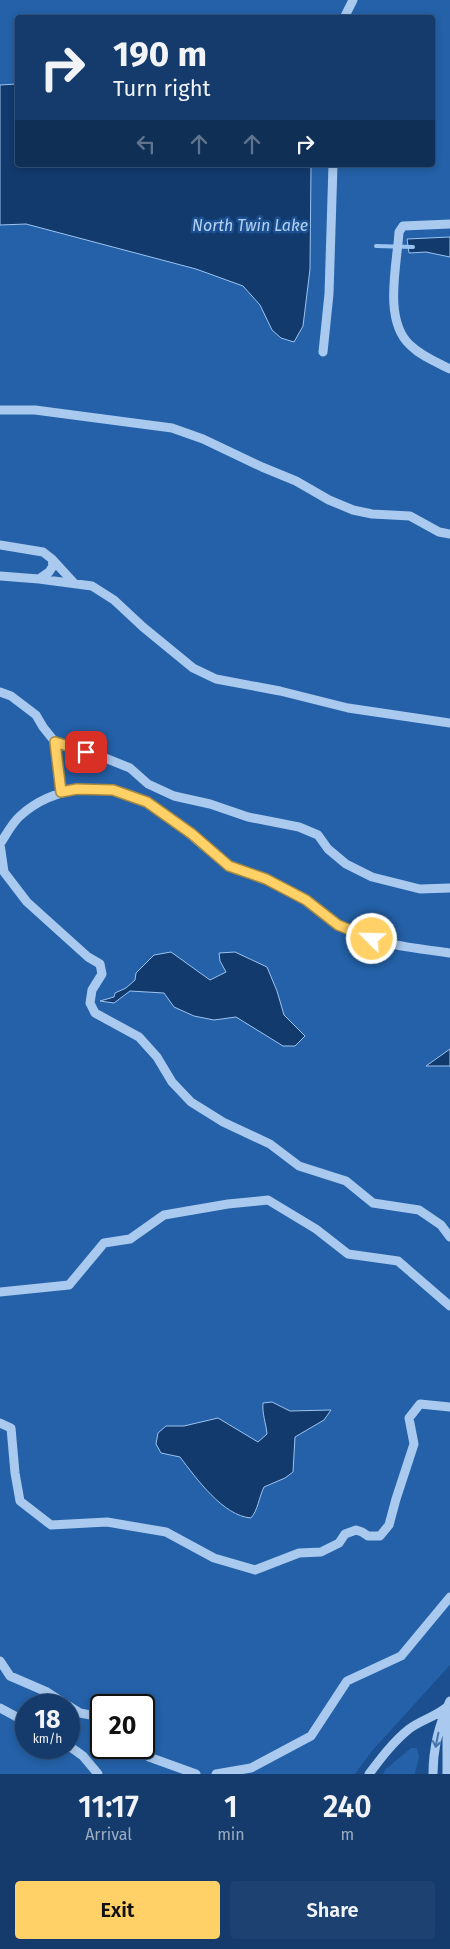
<!DOCTYPE html>
<html lang="en">
<head>
<meta charset="utf-8">
<style>
  :root { --surface:#143b6b; --page:#1d4271; --text:#f1f3f6; --muted:#9dadc1; --line:#33557e; --accent:#ffd166 }
  body { margin:0; font-family:"Fira Sans",sans-serif; background:var(--page); color:var(--text); height:100vh; display:flex; flex-direction:column; font-size:19px; white-space:nowrap }
  * { box-sizing:border-box; margin:0 }
  p { font-size:16px; color:var(--muted) }
  .icon { flex:none; width:28px; height:28px; fill:none; stroke:currentColor; stroke-width:2; stroke-linecap:round; stroke-linejoin:round }
  .map { position:relative; height:1774px; overflow:hidden }
  .drawer { display:flex; flex-direction:column; background:var(--surface); flex:1 }
  .drawer>* { flex:none }
  .banner { position:absolute; left:15px; top:15px; width:420px; height:152px; border-radius:5px; box-shadow:0 2px 8px #0003,0 0 0 1px var(--line); background:#143b6b; color:var(--text); overflow:hidden }
  .speed { position:absolute; left:15px; top:1694px; display:flex; gap:10px; font-size:25px; font-weight:700; text-align:center }
  .speed>* { display:grid; place-content:center; width:65px; height:65px; border-radius:50%; background:var(--surface); box-shadow:0 2px 8px #0003,0 0 0 1px var(--line); line-height:1 }
  .speed small { font-size:12px; font-weight:400 }
  .speed .limit { border:2px solid #111; border-radius:8px; background:#fff; color:#111 }
  .pin { position:absolute; display:grid; place-items:center; width:42px; height:42px; color:#fff; margin:-21px; border-radius:10px; box-shadow:0 2px 8px #0006 }
  .me { position:absolute; width:55px; margin:-28px; rotate:293deg; stroke-linejoin:round; filter:drop-shadow(0 0 4px #0008) }
  .turn { display:flex; align-items:center; gap:18px; height:105px; padding:0 15px; font-size:22px }
  .turn .icon { width:65px; height:65px; stroke-width:2.5 }
  .turn b { display:block; font-size:35px; line-height:42px }
  .lanes { display:flex; align-items:center; height:48px; padding:0 15px; background:#0003; justify-content:center; gap:25px; direction:ltr }
  .lanes .off { opacity:.35 }
  .eta { display:flex; justify-content:space-evenly; align-items:center; height:85px; text-align:center }
  .eta b { font-size:30px; font-weight:600; line-height:35px }
  .cta { display:flex; gap:10px; margin-top:auto; padding:10px 15px }
  .cta a { flex:1; height:58px; border-radius:5px; background:var(--accent); color:#111; font-size:20px; font-weight:600; line-height:58px; text-align:center }
  .cta a+a { background:var(--page); color:var(--text) }
  .map>svg:first-child { display:block }
  .green { fill:#2461a8; fill-rule:evenodd }
  .water { fill:#123a6d; stroke:#9cc4f0 }
  .lines { fill:none; stroke-linecap:round; stroke-linejoin:round }
  .stream { stroke:#9cc4f0; stroke-width:4 }
  .minor { stroke:#a9c9ee; stroke-width:9 }
  .oneway { stroke:#4674ac }
  .route-casing { stroke:#a68842; stroke-width:12 }
  .route { stroke:#ffd166; stroke-width:9 }
  .labels { text-anchor:middle; dominant-baseline:central; stroke-width:5; stroke-linejoin:round; paint-order:stroke }
  .water-label { font-size:16px; font-style:italic; fill:#b5d3f5; stroke:#1b4f8f }
</style>
</head>
<body>
<div class="map">
<svg width="450" height="1774" viewBox="0 0 450 1774">
  <rect width="100%" height="100%" fill="#1b4f8f"/>
  <path class="green" d="M 0,0 L 450,0 L 450,1665 L 372,1751 L 355,1774 L 0,1774 ZM 18,18 L 432,18 L 432,165 L 18,165 ZM 26,1705 L 69,1705 L 69,1748 L 26,1748 ZM 101,1705 L 144,1705 L 144,1748 L 101,1748 Z
    M 411,1748 L 417,1748 L 419,1757 L 415,1774 L 383,1774 L 386,1769 Z"/>
  <path class="water" d="M 17,84 L 18,165 L 311,165 L 310,269 L 303,326 L 294,342 L 281,338 L 272,330 L 260,305 L 243,286 L 196,269 L 26,224 L 0,225 L 0,85 Z
    M 450,237 L 450,257 L 426,252 L 409,253 L 407,239 Z
    M 171,952 L 210,980 L 226,972 L 220,961 L 219,953 L 235,952 L 267,967 L 277,991 L 284,1015 L 305,1036 L 295,1046 L 283,1046 L 236,1017 L 214,1020 L 194,1016 L 174,1007 L 164,993 L 130,991 L 114,1003 L 100,1001 L 114,997 L 115,993 L 126,988 L 135,980 L 136,973 L 154,955 Z
    M 450,1049 L 450,1066 L 426,1066 Z
    M 272,1402 L 290,1411 L 331,1410 L 324,1420 L 295,1437 L 293,1472 L 285,1478 L 264,1487 C 259,1497 258,1510 251,1518 C 223,1516 196,1478 180,1457 L 161,1453 L 156,1444 L 158,1433 L 166,1426 L 184,1426 L 218,1418 L 258,1442 L 267,1434 C 266,1423 262,1414 263,1403 Z"/>
  <g class="lines">
    <path class="stream" d="M 376,246 L 413,247"/>
    <path class="minor" d="M 344,18 L 353,0
      M 450,224 L 403,226 L 399,232 C 397,265 383,320 410,345 C 421,356 436,362 450,369
      M 323,352 L 329,294 L 333,165
      M 0,410 L 35,410 L 172,428 L 203,439 L 262,467 L 296,481 L 329,500 L 353,510 L 372,514 L 410,516 L 439,532 L 450,534
      M 0,545 L 43,552 L 52,559 L 53,566 L 49,572 L 39,579
      M 52,559 L 74,583
      M 0,576 L 39,579 L 92,586 L 114,600 L 143,627 L 193,668 L 216,679 L 280,691 L 348,708 L 450,723
      M 0,692 L 11,696 L 36,715 L 43,727 L 55,742 L 100,756 L 130,768 L 148,784 L 174,796 L 210,804 L 248,817 L 299,827 L 318,835 L 328,849 L 346,864 L 372,877 L 420,889 L 450,888
      M 55,742 L 61,792
      M 450,953 C 414,948 368,944 337,924 C 326,917 317,908 307,901 C 297,894 285,889 274,883 C 260,875 241,873 228,865 C 200,846 177,819 147,802 C 106,781 54,785 20,816 C 12,823 6,835 0,844 L 4,872 L 27,902 L 88,957 L 100,964 L 102,974 L 92,990 L 90,1003 L 95,1013 L 139,1037 L 157,1057 L 172,1082 L 191,1102 L 223,1122 L 270,1144 L 299,1166 L 346,1181 L 373,1203 L 419,1210 L 441,1225 L 450,1237
      M 0,1292 L 69,1285 L 104,1243 L 130,1239 L 164,1215 L 228,1204 L 268,1200 L 316,1229 L 348,1254 L 398,1261 L 450,1306
      M 0,1423 L 11,1428 L 15,1473 L 20,1501 L 51,1525 L 107,1522 L 166,1532 L 214,1558 L 255,1570 L 299,1553 L 321,1552 L 339,1543 L 345,1534 L 356,1530 L 362,1532 L 368,1536 L 380,1536 L 389,1525 L 396,1499 L 414,1444 L 409,1418 L 420,1404 L 450,1407
      M 0,1661 L 10,1676 L 47,1692 L 67,1705
      M 69,1706 L 80,1713 L 101,1717
      M 0,1708 L 26,1722
      M 447,1712 L 447,1774
      M 69,1746 L 83,1756 L 98,1774
      M 141,1748 L 149,1757 L 196,1774
      M 216,1774 L 251,1768 L 311,1736 L 347,1681 L 401,1656 L 450,1597
      M 369,1774 C 381,1758 393,1742 409,1729 C 421,1720 435,1717 447,1707
      M 433,1774 C 433,1748 439,1724 450,1701"/>
  </g>
  <defs><path id="oneway-shaft" d="M-6 0H5M1.5-3L5.5 0L1.5 3" fill="none" stroke-width="1.6" stroke-linecap="round" stroke-linejoin="round" transform="scale(1.25)"/></defs>
  <use class="oneway" href="#oneway-shaft" transform="translate(437 1740) rotate(101)"/>
  <g class="lines">
    <defs>
      <path id="route" d="M 86,752 L 55,742 L 61,792 L 77,789 L 113,790 L 147,802 L 192,834 L 229,866 L 266,879 L 306,900 L 338,925 L 372,939"/>
    </defs>
    <use href="#route" class="route-casing"/>
    <use href="#route" class="route"/>
  </g>
  <g class="labels">
    <g class="water-label">
      <text x="250" y="225">North Twin Lake</text>
    </g>
  </g>
</svg>
<div class="speed"><div>18<small>km/h</small></div><div class="limit">20</div></div>
<div class="pin" style="left:86px;top:752px;background:#d93025"><svg class="icon" aria-label="arrive" viewBox="0 0 24 24"><path d="M6 21V4h12l-3 4 3 4H6"/></svg></div>
<svg class="me" style="left:372px;top:939px" viewBox="-20 -20 40 40"><circle r="17" fill="#ffd166" stroke="#fff" stroke-width="3"/><path d="M0-11L8 9 0 5-8 9z" fill="#fff"/></svg>
<div class="banner">
<div class="turn"><svg class="icon" aria-label="right" viewBox="0 0 24 24"><path d="M7 20v-9h11M14 6l5 5-5 5"/></svg><div><b>190 m</b>Turn right</div></div>
<div class="lanes"><svg class="icon off" aria-label="left" viewBox="0 0 24 24"><path d="M17 20v-9H6M10 6l-5 5 5 5"/></svg><svg class="icon off" aria-label="ahead" viewBox="0 0 24 24"><path d="M12 20V5M6 11l6-6 6 6"/></svg><svg class="icon off" aria-label="ahead" viewBox="0 0 24 24"><path d="M12 20V5M6 11l6-6 6 6"/></svg><svg class="icon" aria-label="right" viewBox="0 0 24 24"><path d="M7 20v-9h11M14 6l5 5-5 5"/></svg></div>
</div>
</div>
<section class="drawer">
<div class="eta">
<div><b>11:17</b><p>Arrival</p></div>
<div><b>1</b><p>min</p></div>
<div><b>240</b><p>m</p></div>
</div>
<div class="cta"><a>Exit</a><a>Share</a></div>
</section>
</body>
</html>
